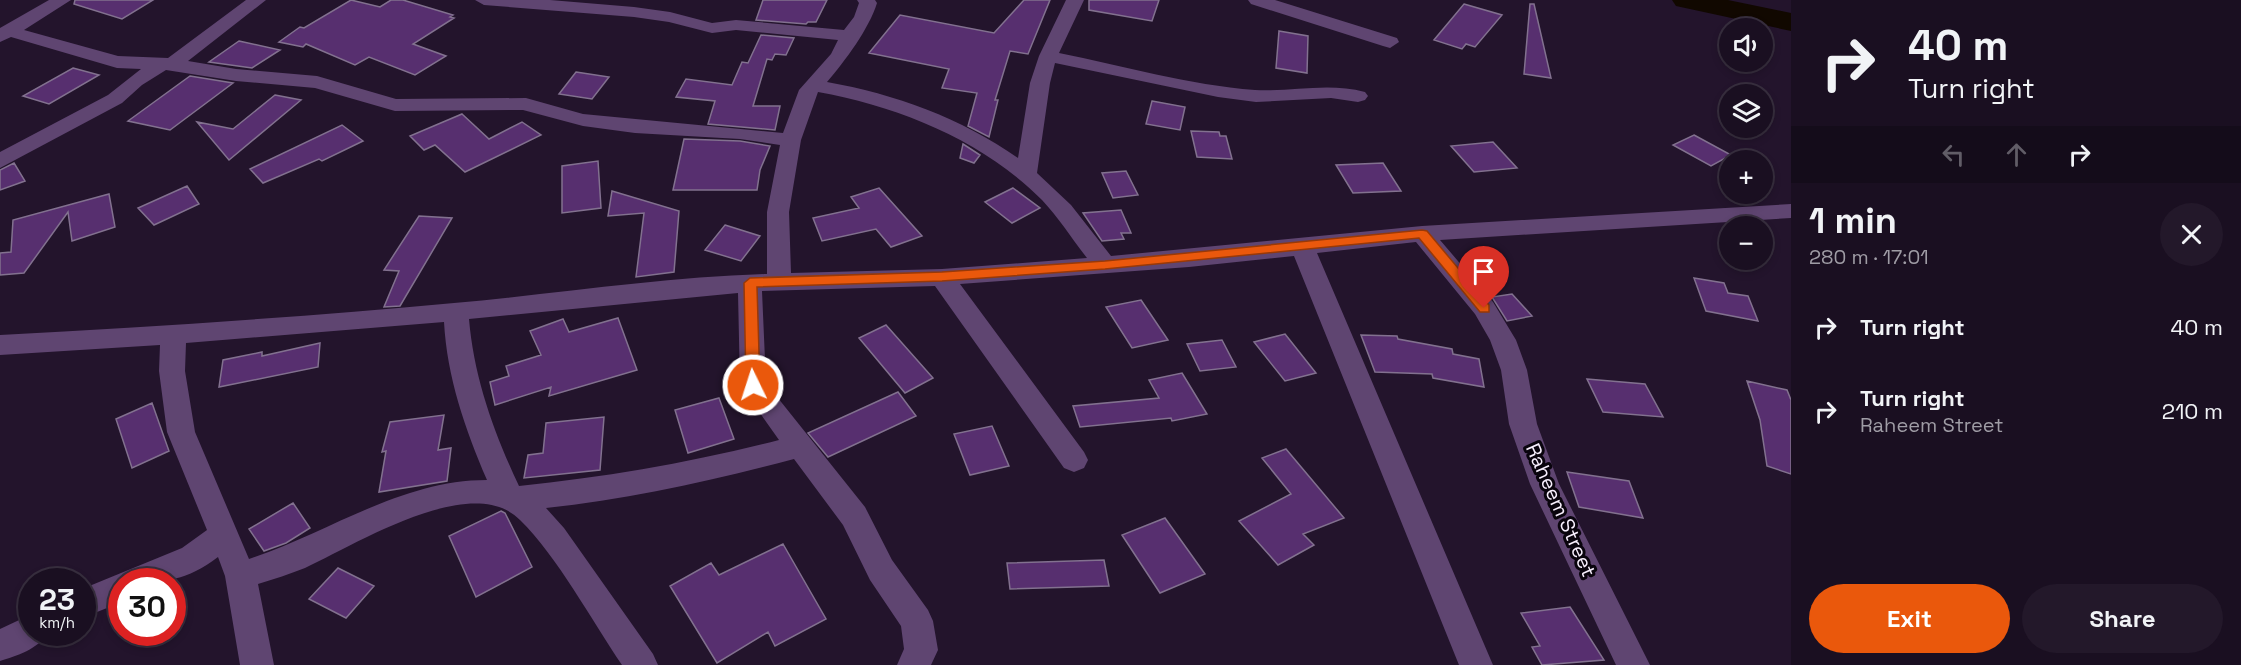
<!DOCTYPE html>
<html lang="en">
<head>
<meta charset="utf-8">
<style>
  :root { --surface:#1a0f21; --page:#23182a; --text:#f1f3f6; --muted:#9f9ca5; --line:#382f3f; --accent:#ea580c }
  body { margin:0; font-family:"Space Grotesk",sans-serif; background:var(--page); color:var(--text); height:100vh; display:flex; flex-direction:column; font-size:22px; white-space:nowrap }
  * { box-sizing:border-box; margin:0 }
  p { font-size:20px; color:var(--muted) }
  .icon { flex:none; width:33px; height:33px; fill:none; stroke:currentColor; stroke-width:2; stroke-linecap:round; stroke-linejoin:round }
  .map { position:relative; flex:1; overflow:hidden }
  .details { display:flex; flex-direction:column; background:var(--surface); width:450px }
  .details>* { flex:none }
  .hud { background:#1a0f21; color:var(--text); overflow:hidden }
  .buttons { position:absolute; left:1719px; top:18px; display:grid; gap:12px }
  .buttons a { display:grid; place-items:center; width:54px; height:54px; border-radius:50%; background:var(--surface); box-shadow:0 3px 9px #0003,0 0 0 2px var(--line); font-size:30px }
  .speed { position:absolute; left:18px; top:568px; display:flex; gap:12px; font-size:30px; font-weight:700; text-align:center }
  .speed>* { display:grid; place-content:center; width:78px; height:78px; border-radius:50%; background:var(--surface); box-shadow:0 3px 9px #0003,0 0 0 2px var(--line); line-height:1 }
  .speed small { font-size:15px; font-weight:400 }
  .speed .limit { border:9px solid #d22; background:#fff; color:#111 }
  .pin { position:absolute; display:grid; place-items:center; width:51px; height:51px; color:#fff; margin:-62px -26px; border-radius:50% 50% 50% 0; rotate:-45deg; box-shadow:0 0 6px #0007 }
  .pin .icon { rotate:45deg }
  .me { position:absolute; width:66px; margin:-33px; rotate:356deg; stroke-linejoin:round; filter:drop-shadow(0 0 4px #0008) }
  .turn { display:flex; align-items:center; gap:21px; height:126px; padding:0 18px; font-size:27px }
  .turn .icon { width:78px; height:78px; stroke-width:2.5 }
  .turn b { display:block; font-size:42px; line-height:51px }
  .lanes { display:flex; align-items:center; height:57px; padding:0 18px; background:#0003; justify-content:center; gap:30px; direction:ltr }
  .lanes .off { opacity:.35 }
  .round { display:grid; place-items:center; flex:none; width:63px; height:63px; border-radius:32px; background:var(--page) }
  .headline { display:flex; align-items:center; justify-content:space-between; height:102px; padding:0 18px }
  h1 { font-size:36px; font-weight:700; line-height:45px }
  .primary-button { display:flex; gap:12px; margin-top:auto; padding:12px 18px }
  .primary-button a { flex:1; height:69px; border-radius:36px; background:var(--accent); color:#fff; font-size:24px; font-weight:700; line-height:69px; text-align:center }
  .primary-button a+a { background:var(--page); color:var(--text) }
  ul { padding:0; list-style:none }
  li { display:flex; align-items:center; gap:18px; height:84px; padding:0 18px }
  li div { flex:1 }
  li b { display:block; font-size:22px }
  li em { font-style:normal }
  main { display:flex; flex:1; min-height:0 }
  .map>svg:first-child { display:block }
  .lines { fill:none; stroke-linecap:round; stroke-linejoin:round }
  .river { fill:#110800; fill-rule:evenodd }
  .building { fill:#572f6f; stroke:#82718f; stroke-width:1.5 }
  .minor { fill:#5f4571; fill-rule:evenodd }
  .route { fill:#ea580c; stroke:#983908; stroke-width:1.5 }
  .labels { text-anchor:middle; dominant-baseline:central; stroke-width:6; stroke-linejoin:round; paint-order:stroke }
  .street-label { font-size:20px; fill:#f7effd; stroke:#09040d }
</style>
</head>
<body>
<main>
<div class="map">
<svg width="1791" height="665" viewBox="0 0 1791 665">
  <rect width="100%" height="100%" fill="#23142c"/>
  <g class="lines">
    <path class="river" d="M 1672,0 L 1728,0 L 1791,13 L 1791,31 L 1676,6 Z"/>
  </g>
  <path class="building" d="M 75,0 L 153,0 L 122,19 L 74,4 Z
    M 351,0 L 380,7 L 391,0 L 403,0 L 453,15 L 450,17 L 454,18 L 413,44 L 446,56 L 415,75 L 369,57 L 355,65 L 306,44 L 303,47 L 279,42 L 300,27 L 304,28 Z
    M 763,0 L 827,0 L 816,22 L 808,22 L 806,24 L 756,20 Z
    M 1024,0 L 1050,0 L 1028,54 L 1010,51 L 995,100 L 998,100 L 989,137 L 968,126 L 977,93 L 942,88 L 949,69 L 869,53 L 900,15 L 994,33 Z
    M 1089,0 L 1159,0 L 1152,21 L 1089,10 Z
    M 1464,4 L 1502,15 L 1475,47 L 1466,44 L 1462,49 L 1434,40 Z
    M 1530,4 L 1534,4 L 1551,78 L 1524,74 Z
    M 1279,31 L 1308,36 L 1307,73 L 1276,68 Z
    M 761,35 L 794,38 L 786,55 L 775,54 L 772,60 L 767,59 L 753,106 L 780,106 L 775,130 L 708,124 L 715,101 L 676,97 L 686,79 L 732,85 L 742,62 L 748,63 Z
    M 239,41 L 280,50 L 252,68 L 209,62 Z
    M 73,68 L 99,75 L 49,104 L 23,96 Z
    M 576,72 L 609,77 L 592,99 L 559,94 Z
    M 190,76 L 233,83 L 170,130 L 128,121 Z
    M 275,95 L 301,100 L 229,160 L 197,122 L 233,129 Z
    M 1152,101 L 1185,107 L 1180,130 L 1146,124 Z
    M 462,114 L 489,139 L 522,122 L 541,135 L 465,172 L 435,145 L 424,150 L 410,136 Z
    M 342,125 L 363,141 L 322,161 L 319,159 L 263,183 L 250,169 Z
    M 1191,131 L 1219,132 L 1220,136 L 1226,136 L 1232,159 L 1197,157 Z
    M 1694,135 L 1731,155 L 1711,166 L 1673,145 Z
    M 684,139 L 740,141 L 770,146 L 760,170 L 757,190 L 673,190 Z
    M 1493,142 L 1517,168 L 1474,172 L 1451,146 Z
    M 963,144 L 980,155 L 974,163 L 960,158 Z
    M 598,161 L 601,208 L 562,213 L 562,166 Z
    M 14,163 L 25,181 L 0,190 L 0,170 Z
    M 1383,163 L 1401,191 L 1353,193 L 1336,165 Z
    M 1126,171 L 1138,195 L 1113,198 L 1102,173 Z
    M 187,186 L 199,204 L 154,225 L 138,208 Z
    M 879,188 L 922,236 L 891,247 L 876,229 L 822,241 L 813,218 L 859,208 L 851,197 Z
    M 1013,188 L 1040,208 L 1012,223 L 985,202 Z
    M 612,191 L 679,211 L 674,272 L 636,277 L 644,213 L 608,216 Z
    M 109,194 L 115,227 L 72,241 L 68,212 L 24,273 L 0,275 L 0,253 L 11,252 L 13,220 Z
    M 1121,210 L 1131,233 L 1121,233 L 1124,239 L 1102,241 L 1083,213 Z
    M 419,216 L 452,218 L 400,306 L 384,307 L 399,271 L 384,270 Z
    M 725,225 L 760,236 L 741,261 L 705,250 Z
    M 1694,278 L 1724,283 L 1728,293 L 1748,296 L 1758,321 L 1706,311 Z
    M 1512,294 L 1532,316 L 1507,321 L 1492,297 Z
    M 1141,300 L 1168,340 L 1132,348 L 1106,307 Z
    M 618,318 L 637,370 L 549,396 L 551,387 L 495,405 L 490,382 L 509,376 L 506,366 L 541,355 L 530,331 L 563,319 L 569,332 Z
    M 886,325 L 933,378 L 905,393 L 859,338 Z
    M 1285,334 L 1316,373 L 1285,381 L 1254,342 Z
    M 1361,335 L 1397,336 L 1398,339 L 1452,349 L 1453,354 L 1479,359 L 1484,387 L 1433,378 L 1432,374 L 1375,372 Z
    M 1222,340 L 1236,367 L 1200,371 L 1187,344 Z
    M 320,343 L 318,367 L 219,387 L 223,360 L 262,352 L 262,356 Z
    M 1182,373 L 1207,414 L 1172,421 L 1171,418 L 1080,427 L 1073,406 L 1159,398 L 1149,380 Z
    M 1587,379 L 1645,384 L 1663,417 L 1603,412 Z
    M 1747,381 L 1787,390 L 1791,400 L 1791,474 L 1767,466 L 1760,420 Z
    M 898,392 L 916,416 L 828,457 L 808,433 Z
    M 719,398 L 734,439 L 688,453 L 675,410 Z
    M 152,403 L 169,451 L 132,468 L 116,419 Z
    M 444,415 L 438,450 L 451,448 L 447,481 L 379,492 L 386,451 L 382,452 L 390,422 Z
    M 604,417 L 600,470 L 524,478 L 528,455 L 543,453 L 546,423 Z
    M 992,426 L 1009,466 L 970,475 L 954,434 Z
    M 1286,449 L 1344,518 L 1303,534 L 1314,545 L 1278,565 L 1239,521 L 1291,494 L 1262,458 Z
    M 1567,472 L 1629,481 L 1643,518 L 1579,507 Z
    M 293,503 L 310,528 L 286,543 L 264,551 L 249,529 Z
    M 501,511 L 505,513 L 532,567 L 476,597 L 449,536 Z
    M 1165,518 L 1205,574 L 1160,593 L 1122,535 Z
    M 783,544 L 826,619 L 775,646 L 768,632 L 717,663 L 670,586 L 711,563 L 719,575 Z
    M 1104,560 L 1109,586 L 1010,589 L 1007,563 Z
    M 338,568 L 374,586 L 346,618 L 309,599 Z
    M 1570,607 L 1604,660 L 1542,665 L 1532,647 L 1540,646 L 1521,613 Z"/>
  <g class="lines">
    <path class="minor" d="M 49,0 L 71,0 L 24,30 L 118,56 L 168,58 L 246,0 L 266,0 L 188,61 L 236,69 L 317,76 L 396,99 L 526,98 L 583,114 L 783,133 L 799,90 L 831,54 L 838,40 L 736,30 L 712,33 L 669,22 L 634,17 L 484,5 L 475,0 L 550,0 L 634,7 L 670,12 L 712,23 L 736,20 L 844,30 L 854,17 L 859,3 L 857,0 L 875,0 L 877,3 C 869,29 845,61 827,82 C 895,94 961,118 1018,158 L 1030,83 L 1039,56 L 1066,0 L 1084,0 L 1059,53 C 1123,66 1189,85 1255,90 C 1292,92 1328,82 1365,92 L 1368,96 L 1365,100 L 1358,102 L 1331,98 L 1256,102 L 1218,97 L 1055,63 L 1050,83 L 1037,173 L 1071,205 L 1111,256 L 1422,226 L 1791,204 L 1791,218 L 1440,240 L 1493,302 L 1516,340 L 1527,370 L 1537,424 L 1559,484 L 1650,665 L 1616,665 L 1530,484 L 1509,424 L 1501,370 L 1490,340 L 1475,314 L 1416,242 L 1317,253 L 1493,665 L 1459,665 L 1294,256 L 1189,267 L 960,284 L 1084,452 L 1088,460 L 1084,468 L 1074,472 L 1064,468 L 935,286 L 762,291 L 766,383 L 865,507 L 892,560 L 928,610 L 933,621 L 938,650 L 931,665 L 897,665 L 904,649 L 901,626 L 870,580 L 843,525 L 794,459 C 711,481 631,499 546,508 L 564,528 L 653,654 L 658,665 L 622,665 C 592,621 557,556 520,520 C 472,471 355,545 305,568 C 290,574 274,579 258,584 L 274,665 L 240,665 L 225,576 L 218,557 C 184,583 162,582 122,582 L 122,602 L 82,618 L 82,589 L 182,548 L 207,530 L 167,432 L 159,371 L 160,345 L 0,355 L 0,335 C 152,327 303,317 454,303 C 558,294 662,277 767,274 L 767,212 L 780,145 L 740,139 L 635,133 L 583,126 L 523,110 L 395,111 L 315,88 L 236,81 L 166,70 L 142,85 L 122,103 L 0,168 L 0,152 L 108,95 L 141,69 L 117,68 L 11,37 L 0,42 L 0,28 ZM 818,92 C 900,107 982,140 1042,200 C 1059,218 1072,239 1087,258 L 942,269 L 791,273 L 789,212 L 801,140 ZM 738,293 L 740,385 L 779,440 C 693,462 607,477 519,486 C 494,433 474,378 469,319 ZM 444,322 C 447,377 465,429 487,480 C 401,480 328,533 249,559 L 195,432 L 185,371 L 186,343 Z
      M 1248,0 L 1275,0 L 1397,38 L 1399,42 L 1390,48 L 1383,46 L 1251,4 Z
      M 32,614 L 32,633 L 47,633 C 39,649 16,656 0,661 L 0,629 Z"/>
  </g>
  <path class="route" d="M 1422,230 L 1427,231 L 1489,305 L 1489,312 L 1480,312 L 1419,238 L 1105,269 L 942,281 L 757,287 L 760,385 L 753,391 L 746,385 L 744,283 L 750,278 L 942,272 L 1105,261 Z"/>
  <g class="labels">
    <g class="street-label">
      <text transform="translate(1561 510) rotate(66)">Raheem Street</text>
    </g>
  </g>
</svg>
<div class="buttons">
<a><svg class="icon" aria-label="sound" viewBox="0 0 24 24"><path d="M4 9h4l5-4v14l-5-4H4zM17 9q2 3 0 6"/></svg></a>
<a><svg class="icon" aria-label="layers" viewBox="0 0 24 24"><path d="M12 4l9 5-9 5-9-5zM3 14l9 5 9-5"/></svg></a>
<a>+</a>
<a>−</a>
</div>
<div class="speed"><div>23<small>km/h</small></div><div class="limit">30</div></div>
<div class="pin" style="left:1484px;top:308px;background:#d93025"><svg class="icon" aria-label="arrive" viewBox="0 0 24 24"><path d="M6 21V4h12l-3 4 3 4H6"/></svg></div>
<svg class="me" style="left:753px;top:385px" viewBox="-20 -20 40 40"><circle r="17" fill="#ea580c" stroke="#fff" stroke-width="3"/><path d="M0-11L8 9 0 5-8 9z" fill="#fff"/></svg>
</div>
<section class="details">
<div class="hud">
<div class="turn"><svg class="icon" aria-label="right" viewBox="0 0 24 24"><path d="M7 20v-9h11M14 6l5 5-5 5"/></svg><div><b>40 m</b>Turn right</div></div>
<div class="lanes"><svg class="icon off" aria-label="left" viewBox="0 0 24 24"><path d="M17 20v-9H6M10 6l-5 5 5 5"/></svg><svg class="icon off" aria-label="ahead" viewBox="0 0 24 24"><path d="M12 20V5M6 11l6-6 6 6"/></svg><svg class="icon" aria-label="right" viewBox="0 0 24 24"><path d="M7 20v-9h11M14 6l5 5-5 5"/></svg></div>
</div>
<div class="headline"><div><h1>1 min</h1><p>280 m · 17:01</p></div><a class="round"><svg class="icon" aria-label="close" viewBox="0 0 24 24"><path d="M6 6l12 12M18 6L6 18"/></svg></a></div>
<ul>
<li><svg class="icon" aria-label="right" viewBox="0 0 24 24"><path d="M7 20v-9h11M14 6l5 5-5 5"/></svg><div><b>Turn right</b></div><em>40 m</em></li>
<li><svg class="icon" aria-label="right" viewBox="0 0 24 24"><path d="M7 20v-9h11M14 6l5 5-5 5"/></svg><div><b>Turn right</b><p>Raheem Street</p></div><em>210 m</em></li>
</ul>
<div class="primary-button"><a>Exit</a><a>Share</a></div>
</section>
</main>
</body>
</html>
